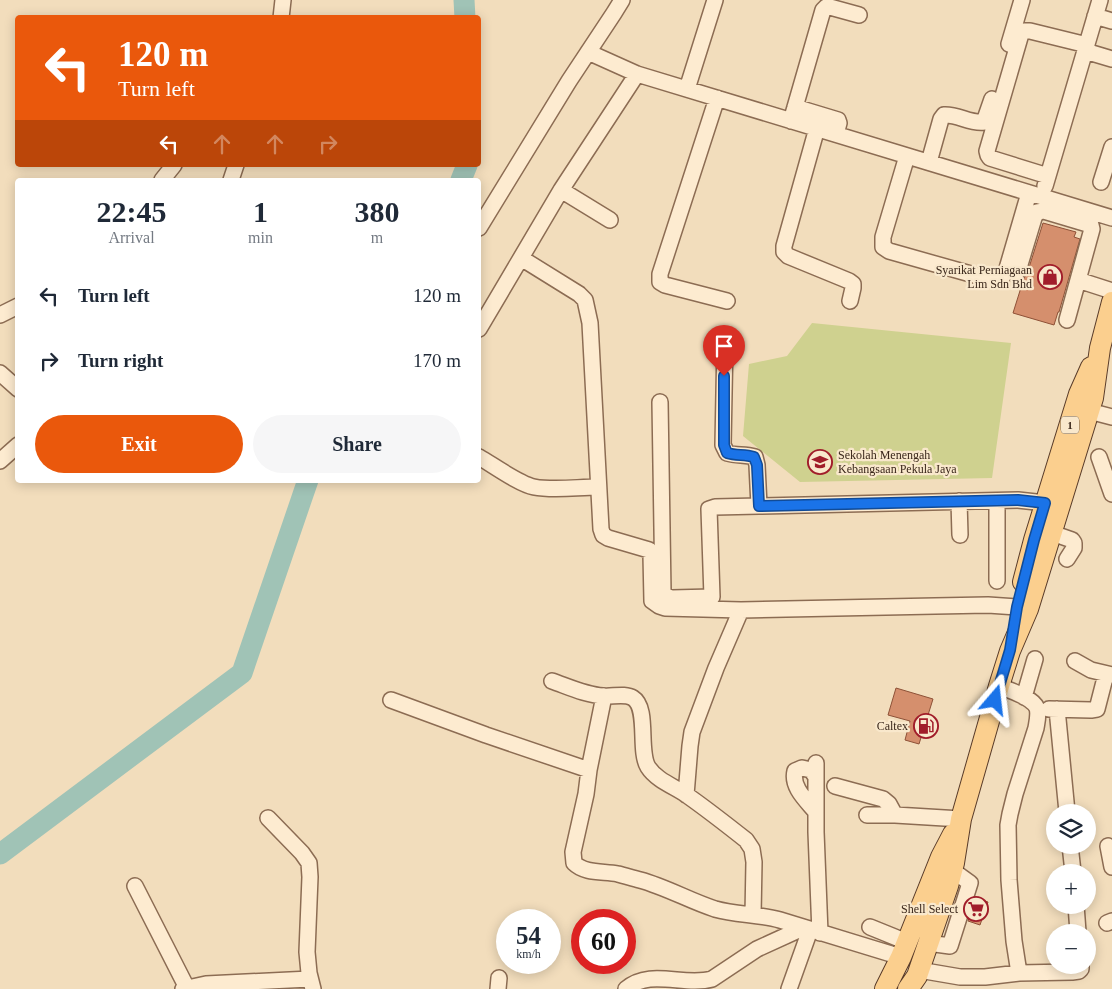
<!DOCTYPE html>
<html lang="en">
<head>
<meta charset="utf-8">
<style>
  :root { --surface:#fff; --page:#f6f6f7; --text:#1f2937; --muted:#747a83; --accent:#ea580c }
  body { margin:0; font-family:Georgia,serif; background:var(--page); color:var(--text); height:100vh; display:flex; flex-direction:column; font-size:19px; white-space:nowrap }
  * { box-sizing:border-box; margin:0 }
  p { font-size:16px; color:var(--muted) }
  .icon { flex:none; width:28px; height:28px; fill:none; stroke:currentColor; stroke-width:2; stroke-linecap:round; stroke-linejoin:round }
  .map { position:relative; flex:1; overflow:hidden }
  .details { position:absolute; left:15px; top:178px; width:466px; height:305px; display:flex; flex-direction:column; background:var(--surface); border-radius:5px; box-shadow:0 2px 12px #0003 }
  .details>* { flex:none }
  .banner { position:absolute; left:15px; top:15px; width:466px; height:152px; border-radius:5px; box-shadow:0 2px 12px #0003; background:#ea580c; color:#fff; overflow:hidden }
  .buttons { position:absolute; left:1046px; top:804px; display:grid; gap:10px }
  .buttons a { display:grid; place-items:center; width:50px; height:50px; border-radius:50%; background:var(--surface); box-shadow:0 2px 12px #0003; font-size:25px }
  .speed { position:absolute; left:496px; top:909px; display:flex; gap:10px; font-size:25px; font-weight:700; text-align:center }
  .speed>* { display:grid; place-content:center; width:65px; height:65px; border-radius:50%; background:var(--surface); box-shadow:0 2px 12px #0003; line-height:1 }
  .speed small { font-size:12px; font-weight:400 }
  .speed .limit { border:8px solid #d22; background:#fff; color:#111 }
  .pin { position:absolute; display:grid; place-items:center; width:42px; height:42px; color:#fff; margin:-51px -21px; border-radius:50% 50% 50% 0; rotate:-45deg; box-shadow:0 0 5px #0007 }
  .pin .icon { rotate:45deg }
  .me { position:absolute; width:55px; margin:-28px; rotate:17deg; stroke-linejoin:round; filter:drop-shadow(0 0 4px #0008) }
  .turn { display:flex; align-items:center; gap:18px; height:105px; padding:0 20px; font-size:22px }
  .turn .icon { width:65px; height:65px; stroke-width:2.5 }
  .turn b { display:block; font-size:35px; line-height:42px }
  .lanes { display:flex; align-items:center; height:48px; padding:0 20px; background:#0003; justify-content:center; gap:25px; direction:ltr }
  .lanes .off { opacity:.35 }
  .eta { display:flex; justify-content:space-evenly; align-items:center; height:85px; text-align:center }
  .eta b { font-size:30px; font-weight:700; line-height:35px }
  .button { display:flex; gap:10px; margin-top:auto; padding:10px 20px }
  .button a { flex:1; height:58px; border-radius:30px; background:var(--accent); color:#fff; font-size:20px; font-weight:700; line-height:58px; text-align:center }
  .button a+a { background:var(--page); color:var(--text) }
  ul { padding:0; list-style:none }
  li { display:flex; align-items:center; gap:15px; height:65px; padding:0 20px }
  li div { flex:1 }
  li b { display:block; font-size:19px }
  li em { font-style:normal }
  .map>svg:first-child { display:block }
  .green { fill:#cfd18f }
  .lines { fill:none; stroke-linecap:round; stroke-linejoin:round }
  .river { stroke:#a0c3b6; stroke-width:21 }
  .building { fill:#d58f6d; stroke:#8e5137 }
  .minor-casing { stroke:#8c6c53; stroke-width:18 }
  .major-casing { stroke:#593b29; stroke-width:22 }
  .minor { stroke:#fdebd0; stroke-width:15 }
  .major { stroke:#fbcf8e; stroke-width:20 }
  .route-casing { stroke:#114b97; stroke-width:12 }
  .route { stroke:#1a73e8; stroke-width:9 }
  .labels { text-anchor:middle; dominant-baseline:central; stroke-width:4.5; stroke-linejoin:round; paint-order:stroke }
  .shield { fill:#f9e8cc; stroke:#73604f; stroke-width:1 }
  .shield-label { font-size:11px; font-weight:bold; fill:#39261a }
  .poi-label { font-size:12px; fill:#39261a; stroke:#f9e8cc; text-anchor:end }
</style>
</head>
<body>
<div class="map">
<svg width="1112" height="989" viewBox="0 0 1112 989">
  <rect width="100%" height="100%" fill="#f2ddbc"/>
  <path class="green" d="M 812,323 L 1011,343 L 992,478 L 800,482 L 743,436 L 749,364 L 787,356 Z"/>
  <g class="lines">
    <path class="river" d="M 464,0 L 465,18
      M 461,180 L 467,165
      M 0,854 L 242,673 L 308,480"/>
  </g>
  <path class="building" d="M 1043,223 L 1076,232 L 1074,237 L 1080,239 L 1059,312 L 1058,312 L 1054,325 L 1013,313 L 1024,278 L 1027,274 Z
    M 896,688 L 933,699 L 919,744 L 905,740 L 910,721 L 888,715 Z
    M 975,898 L 988,902 L 980,925 L 968,921 Z"/>
  <g class="lines">
    <defs>
      <path id="minor" d="M 1095,16 L 1112,21
        M 281,18 L 283,0
        M 1009,44 L 1022,0
        M 1085,51 L 1112,59
        M 588,52 L 637,74 L 1112,218
        M 687,89 L 715,0
        M 717,98 L 660,274 L 660,282 L 665,285 L 727,301
        M 795,107 L 838,120 L 839,123 L 836,134
        M 791,121 L 823,10 L 826,7 L 830,7 L 859,15
        M 817,128 L 784,246 L 784,252 L 788,256 L 849,281 L 853,284 L 853,288 L 850,301
        M 907,156 L 883,237 L 883,247 L 889,251 L 992,280 L 1001,279 L 1006,272 L 1029,193
        M 929,162 L 941,119 L 944,115 C 958,114 970,124 984,122 L 992,99
        M 1048,176 L 990,158 L 988,155 L 987,151 L 1021,34 L 1024,31 L 1030,31 L 1087,45
        M 162,180 L 174,165
        M 231,180 L 236,165
        M 1101,182 L 1112,147
        M 1045,186 L 1100,0
        M 561,190 L 610,220
        M 479,228 L 569,81 L 614,13 L 622,0
        M 521,258 L 579,294 L 585,300 L 590,323 L 601,529 L 603,535 L 608,538 L 649,550 L 651,555 L 652,601 L 659,606 L 665,608 L 741,610 L 935,606 L 988,605 L 1017,607
        M 1018,271 L 1034,218 L 1037,212 L 1044,211 L 1091,225 L 1092,229 L 1067,320
        M 1078,280 L 1112,291
        M 0,315 L 18,306
        M 479,329 L 561,190 L 637,74
        M 725,341 L 723,445 L 727,453 C 737,456 744,454 755,457 L 757,465 L 759,506 L 1018,500 L 1045,503 L 1055,506
        M 0,373 L 18,389
        M 660,402 L 663,592 L 666,596 L 672,598 L 712,597 L 709,509 L 715,507 L 759,506
        M 1089,411 L 1112,417
        M 479,457 C 493,465 519,484 534,487 C 554,491 578,487 598,487
        M 1099,457 L 1112,494
        M 0,461 L 18,445
        M 959,501 L 960,535
        M 997,501 L 997,581
        M 1052,533 L 1072,540 L 1074,543 L 1074,548 L 1067,559
        M 1075,661 L 1091,670 L 1112,675
        M 552,681 C 569,687 586,695 603,696 C 612,697 625,693 633,698 C 649,708 638,751 648,767 C 657,781 676,787 688,796 C 708,810 727,825 746,840 L 752,849 L 754,862 L 753,915
        M 999,686 C 1009,690 1032,697 1037,708 C 1039,714 1037,722 1036,728 L 1015,794 L 1010,814 L 1008,825 L 1009,880 L 1014,941 L 1019,973
        M 1024,697 L 1035,659
        M 391,700 L 486,735 L 589,770 L 586,794 L 573,852 L 574,863 C 585,874 604,871 618,874 C 625,876 633,878 640,880 C 666,887 690,901 715,909 C 736,915 759,914 780,920 L 901,957
        M 1049,709 L 1091,710 L 1097,709 L 1106,674
        M 1057,709 L 1067,812
        M 816,763 L 816,832 L 820,933
        M 589,770 L 604,696
        M 816,777 L 811,770 L 802,768 L 795,771 C 791,787 806,800 816,812
        M 835,786 L 883,799 L 889,804 L 895,815
        M 686,795 L 690,746 L 692,732 L 716,668 L 741,610
        M 867,815 L 895,815 L 961,819
        M 268,818 L 302,853 L 309,863 L 310,877 L 307,952 L 309,973 L 313,989
        M 1070,845 L 1073,872
        M 1108,846 L 1112,867
        M 135,886 L 187,988
        M 1076,905 L 1078,932
        M 1107,923 L 1112,921
        M 870,927 L 907,942
        M 928,943 L 950,946 L 970,883 L 952,870
        M 919,970 L 960,977 L 985,977 L 1019,973 L 1072,972 L 1079,971 L 1081,969 L 1081,965
        M 183,989 L 206,984 L 310,979
        M 498,989 L 499,978
        M 626,989 C 650,968 684,987 712,979 L 757,949 L 803,928
        M 789,989 L 810,930"/>
      <path id="major" d="M 1023,582 L 1034,540 L 1079,394 L 1091,367
        M 885,989 L 901,957 L 941,857 L 953,834
        M 908,989 L 917,976 L 948,886 L 954,863 L 961,819 L 999,686 L 1010,651 L 1028,609 L 1093,398 L 1100,348 L 1112,302"/>
    </defs>
    <use href="#minor" class="minor-casing"/>
    <use href="#major" class="major-casing"/>
    <use href="#minor" class="minor"/>
    <use href="#major" class="major"/>
  </g>
  <g class="lines">
    <defs>
      <path id="route" d="M 724,376 L 724,445 L 727,453 C 737,456 744,454 754,457 L 757,465 L 759,506 L 1018,500 L 1045,503 L 1034,540 L 1017,607 L 1010,650 L 995,700"/>
    </defs>
    <use href="#route" class="route-casing"/>
    <use href="#route" class="route"/>
  </g>
  <defs>
    <symbol id="shop-ring" viewBox="-11 -11 22 22"><circle r="9.5" fill="#f9e8cc" stroke="#a11d2a" stroke-width="1.5"/><path d="M-5-2.5h2.3a2.7 3.5 0 0 1 5.4 0H5L5.5 6h-11ZM-1.5-2.5h3a1.5 2.3 0 0 0-3 0Z" fill="#a11d2a"/></symbol>
    <symbol id="school-ring" viewBox="-11 -11 22 22"><circle r="9.5" fill="#f9e8cc" stroke="#a11d2a" stroke-width="1.5"/><path d="M0-5L7-2L0 1L-7-2ZM-4 1L0 2.5L4 1V4Q0 6-4 4Z" fill="#a11d2a"/></symbol>
    <symbol id="fuel-ring" viewBox="-11 -11 22 22"><circle r="9.5" fill="#f9e8cc" stroke="#a11d2a" stroke-width="1.5"/><path d="M-5.5-6h7V0h2V4h1.3V-2.5L3-4.5l.8-.8L6-3V5H2.5V1h-1V6h-7ZM-4.2-4.7v3.2H.2V-4.7Z" fill="#a11d2a"/></symbol>
    <symbol id="supermarket-ring" viewBox="-11 -11 22 22"><circle r="9.5" fill="#f9e8cc" stroke="#a11d2a" stroke-width="1.5"/><path d="M-6-5.5h2.5l.6 2H6L4.5 2H-2.5L-4.4-4H-6ZM-1.5 3.2a1.3 1.3 0 1 0 .1 0ZM3 3.2a1.3 1.3 0 1 0 .1 0Z" fill="#a11d2a"/></symbol>
  </defs>
  <g fill-rule="evenodd">
    <use href="#shop-ring" x="1036" y="263" width="28" height="28"/>
    <use href="#school-ring" x="806" y="448" width="28" height="28"/>
    <use href="#fuel-ring" x="912" y="712" width="28" height="28"/>
    <use href="#supermarket-ring" x="962" y="895" width="28" height="28"/>
  </g>
  <g class="labels">
    <rect class="shield" x="1061" y="416.5" width="18" height="17" rx="4"/>
    <g class="shield-label">
      <text x="1070" y="425">1</text>
    </g>
    <g class="poi-label">
      <text x="1032" y="270">Syarikat Perniagaan<tspan x="1032" dy="14">Lim Sdn Bhd</tspan></text>
      <text x="838" y="455" text-anchor="start">Sekolah Menengah<tspan x="838" dy="14">Kebangsaan Pekula Jaya</tspan></text>
      <text x="908" y="726">Caltex</text>
      <text x="958" y="909">Shell Select</text>
    </g>
  </g>
</svg>
<div class="buttons">
<a><svg class="icon" aria-label="layers" viewBox="0 0 24 24"><path d="M12 4l9 5-9 5-9-5zM3 14l9 5 9-5"/></svg></a>
<a>+</a>
<a>−</a>
</div>
<div class="speed"><div>54<small>km/h</small></div><div class="limit">60</div></div>
<div class="pin" style="left:724px;top:376px;background:#d93025"><svg class="icon" aria-label="arrive" viewBox="0 0 24 24"><path d="M6 21V4h12l-3 4 3 4H6"/></svg></div>
<svg class="me" style="left:995px;top:700px" viewBox="-20 -20 40 40"><path d="M0-17L14 15 0 8-14 15z" fill="#1a73e8" stroke="#fff" stroke-width="4"/></svg>
<div class="banner">
<div class="turn"><svg class="icon" aria-label="left" viewBox="0 0 24 24"><path d="M17 20v-9H6M10 6l-5 5 5 5"/></svg><div><b>120 m</b>Turn left</div></div>
<div class="lanes"><svg class="icon" aria-label="left" viewBox="0 0 24 24"><path d="M17 20v-9H6M10 6l-5 5 5 5"/></svg><svg class="icon off" aria-label="ahead" viewBox="0 0 24 24"><path d="M12 20V5M6 11l6-6 6 6"/></svg><svg class="icon off" aria-label="ahead" viewBox="0 0 24 24"><path d="M12 20V5M6 11l6-6 6 6"/></svg><svg class="icon off" aria-label="right" viewBox="0 0 24 24"><path d="M7 20v-9h11M14 6l5 5-5 5"/></svg></div>
</div>
<section class="details">
<div class="eta">
<div><b>22:45</b><p>Arrival</p></div>
<div><b>1</b><p>min</p></div>
<div><b>380</b><p>m</p></div>
</div>
<ul>
<li><svg class="icon" aria-label="left" viewBox="0 0 24 24"><path d="M17 20v-9H6M10 6l-5 5 5 5"/></svg><div><b>Turn left</b></div><em>120 m</em></li>
<li><svg class="icon" aria-label="right" viewBox="0 0 24 24"><path d="M7 20v-9h11M14 6l5 5-5 5"/></svg><div><b>Turn right</b></div><em>170 m</em></li>
</ul>
<div class="button"><a>Exit</a><a>Share</a></div>
</section>
</div>
</body>
</html>
